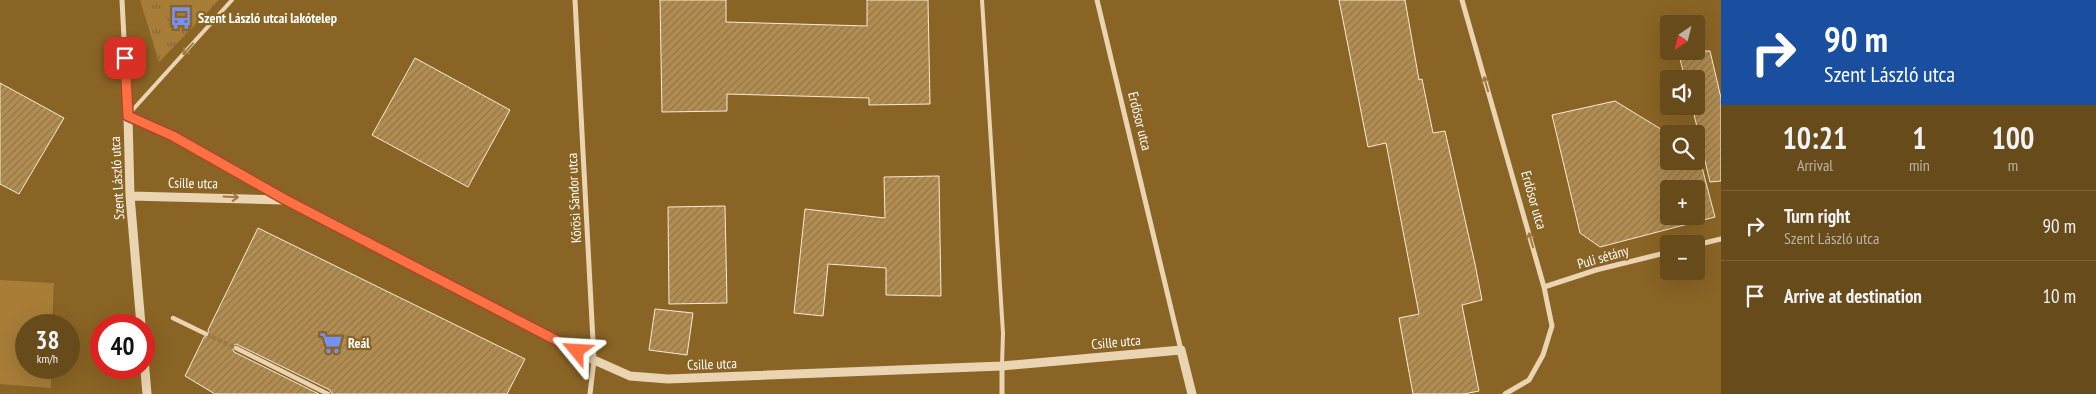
<!DOCTYPE html>
<html lang="en">
<head>
<meta charset="utf-8">
<style>
  :root { --surface:#684b1b; --page:#705528; --text:#f1f3f6; --muted:#bdb3a3; --line:#7b633a }
  body { margin:0; font-family:"PT Sans Narrow",sans-serif; background:var(--page); color:var(--text); height:100vh; display:flex; flex-direction:column; font-size:19px; white-space:nowrap }
  * { box-sizing:border-box; margin:0 }
  p { font-size:16px; color:var(--muted) }
  .icon { flex:none; width:28px; height:28px; fill:none; stroke:currentColor; stroke-width:2; stroke-linecap:round; stroke-linejoin:round }
  .map { position:relative; flex:1; overflow:hidden }
  .details { display:flex; flex-direction:column; background:var(--surface); width:375px }
  .details>* { flex:none }
  .hud { background:#1a4fa0; color:#fff; overflow:hidden }
  .needle { width:32px; rotate:215deg }
  .fabs { position:absolute; left:1660px; top:15px; display:grid; gap:10px }
  .fabs a { display:grid; place-items:center; width:45px; height:45px; border-radius:5px; background:var(--surface); box-shadow:0 5px 20px #0002; font-size:25px }
  .speed { position:absolute; left:15px; top:314px; display:flex; gap:10px; font-size:25px; font-weight:700; text-align:center }
  .speed>* { display:grid; place-content:center; width:65px; height:65px; border-radius:50%; background:var(--surface); box-shadow:0 5px 20px #0002; line-height:1 }
  .speed small { font-size:12px; font-weight:400 }
  .speed .limit { border:8px solid #d22; background:#fff; color:#111 }
  .pin { position:absolute; display:grid; place-items:center; width:42px; height:42px; color:#fff; margin:-21px; border-radius:10px; box-shadow:0 2px 8px #0006 }
  .me { position:absolute; width:55px; margin:-28px; rotate:297deg; stroke-linejoin:round; filter:drop-shadow(0 0 4px #0008) }
  .turn { display:flex; align-items:center; gap:18px; height:105px; padding:0 20px; font-size:22px }
  .turn .icon { width:65px; height:65px; stroke-width:2.5 }
  .turn b { display:block; font-size:35px; line-height:42px }
  .eta { display:flex; justify-content:space-evenly; align-items:center; height:85px; text-align:center }
  .eta b { font-size:30px; font-weight:700; line-height:35px }
  ul { padding:0; list-style:none }
  li { display:flex; align-items:center; gap:15px; height:70px; padding:0 20px; border-top:1px solid var(--line) }
  li div { flex:1 }
  li b { display:block; font-size:19px }
  li em { font-style:normal }
  main { display:flex; flex:1; min-height:0 }
  .map>svg:first-child { display:block }
  .grass { fill:url(#grass-tufts) }
  .pitch { fill:#a77d38 }
  .building { fill:url(#building-hatch); stroke:#f8ead6; fill-rule:evenodd }
  .lines { fill:none; stroke-linecap:round; stroke-linejoin:round }
  .pedestrian-tunnel { stroke:#9c7b45; stroke-width:4.5; stroke-dasharray:4.5 2; stroke-linecap:butt }
  .service { stroke:#ead4b1; stroke-width:4 }
  .pedestrian { stroke:#ead4b1; stroke-width:4.5 }
  .minor { stroke:#ead4b1; stroke-width:5 }
  .tertiary { stroke:#ead4b1; stroke-width:9 }
  .oneway { stroke:#9d7a40 }
  .route-casing { stroke:#a6492c; stroke-width:12 }
  .route { stroke:#ff7043; stroke-width:9 }
  .labels { text-anchor:middle; dominant-baseline:central; stroke-width:4.5; stroke-linejoin:round; paint-order:stroke }
  .poi-label { font-size:14px; font-weight:bold; fill:#fff; stroke:#8a6424; text-anchor:start }
  .street-label { font-size:14px; fill:#fff; stroke:#8a6424 }
</style>
</head>
<body>
<main>
<div class="map">
<svg width="1721" height="394" viewBox="0 0 1721 394">
  <defs>
    <pattern id="grass-tufts" width="24" height="20" patternUnits="userSpaceOnUse" patternTransform="scale(1.25)"><rect width="24" height="20" fill="#a77d38"/><path d="M3 7l-1-3M5 7V3M7 7l1-3M15 17l-1-3M17 17v-4M19 17l1-3" fill="none" stroke="#836940"/></pattern>
    <pattern id="building-hatch" width="6" height="6" patternUnits="userSpaceOnUse" patternTransform="scale(1.25)"><rect width="6" height="6" fill="#b38d50"/><path d="M-1 1l2-2M0 6l6-6M5 7l2-2" fill="none" stroke="#8f764f"/></pattern>
  </defs>
  <rect width="100%" height="100%" fill="#8a6424"/>
  <path class="grass" d="M 140,0 L 219,0 L 159,62 Z"/>
  <path class="pitch" d="M 0,280 L 54,283 L 52,325 L 26,325 L 26,368 L 51,368 L 51,388 L 0,384 Z"/>
  <path class="building" d="M 660,0 L 726,0 L 726,22 L 867,26 L 867,0 L 928,0 L 930,104 L 869,105 L 869,98 L 727,94 L 727,111 L 662,112 Z
    M 1339,0 L 1405,0 L 1419,80 L 1422,79 L 1433,133 L 1445,131 L 1475,264 L 1482,300 L 1462,305 L 1479,391 L 1464,394 L 1413,394 L 1399,318 L 1419,314 L 1386,143 L 1368,147 Z
    M 1678,51 L 1710,51 L 1721,98 L 1721,181 L 1710,182 L 1692,106 L 1696,106 L 1696,79 L 1685,79 Z
    M 415,58 L 510,110 L 468,187 L 372,135 Z
    M 0,83 L 64,118 L 19,194 L 0,184 Z
    M 1615,101 L 1669,134 L 1669,161 L 1696,161 L 1696,151 L 1698,152 L 1715,217 L 1600,247 L 1580,233 L 1552,115 ZM 1669,189 L 1696,189 L 1696,216 L 1669,216 Z
    M 939,176 L 941,296 L 886,295 L 886,268 L 828,264 L 823,316 L 794,313 L 805,209 L 885,218 L 884,177 Z
    M 725,206 L 727,303 L 669,304 L 668,207 Z
    M 258,228 L 525,359 L 507,394 L 332,394 L 330,390 L 236,344 L 232,347 L 234,352 L 319,394 L 215,394 L 185,376 L 204,337 L 209,336 L 208,330 Z
    M 655,309 L 693,313 L 687,355 L 649,350 Z"/>
  <g class="lines">
    <path class="pedestrian-tunnel" d="M 206,334 L 236,348"/>
    <path class="service" d="M 982,0 L 1003,333 L 1002,365
      M 128,115 L 232,0"/>
    <path class="pedestrian" d="M 173,318 L 206,334
      M 236,348 L 328,394"/>
    <path class="minor" d="M 122,0 L 128,116
      M 575,0 L 594,360 L 590,394
      M 1097,0 L 1181,350
      M 1462,0 L 1544,287 L 1552,326 L 1543,355 L 1529,380 L 1505,394
      M 1696,245 L 1721,239
      M 1544,287 L 1596,270 L 1669,252
      M 1002,366 L 1002,394"/>
    <path class="tertiary" d="M 130,196 L 282,200
      M 141,325 L 130,196 L 128,116 L 173,136 L 286,200 L 594,360 L 630,376 L 668,379 L 1002,366 L 1181,350 L 1192,394
      M 144,359 L 147,394"/>
  </g>
  <defs><path id="oneway-shaft" d="M-6 0H5M1.5-3L5.5 0L1.5 3" fill="none" stroke-width="1.6" stroke-linecap="round" stroke-linejoin="round" transform="scale(1.25)"/></defs>
  <g class="oneway">
    <use href="#oneway-shaft" transform="translate(188 49) rotate(132)"/>
    <use href="#oneway-shaft" transform="translate(1486 84) rotate(-106)"/>
    <use href="#oneway-shaft" transform="translate(231 197) rotate(3)"/>
    <use href="#oneway-shaft" transform="translate(1531 240) rotate(-106)"/>
  </g>
  <g class="lines">
    <defs>
      <path id="route" d="M 125,58 L 128,116 L 173,136 L 286,200 L 577,351"/>
    </defs>
    <use href="#route" class="route-casing"/>
    <use href="#route" class="route"/>
  </g>
  <defs>
    <symbol id="bus-bare" viewBox="-9 -9 18 18"><path d="M-5-6H5V4H4V6H2V4H-2V6H-4V4H-5ZM-3.5-4V0h7V-4ZM-3.5 1.2v1.5H-2V1.2ZM2 1.2v1.5H3.5V1.2Z" fill="#7591f4" stroke="#8a6424" stroke-width="2.5" paint-order="stroke"/></symbol>
    <symbol id="supermarket-bare" viewBox="-9 -9 18 18"><path d="M-6-5.5h2.5l.6 2H6L4.5 2H-2.5L-4.4-4H-6ZM-1.5 3.2a1.3 1.3 0 1 0 .1 0ZM3 3.2a1.3 1.3 0 1 0 .1 0Z" fill="#7591f4" stroke="#8a6424" stroke-width="2.5" paint-order="stroke"/></symbol>
  </defs>
  <g fill-rule="evenodd">
    <use href="#bus-bare" x="165" y="2" width="32" height="32"/>
    <use href="#supermarket-bare" x="315" y="327" width="32" height="32"/>
  </g>
  <g class="labels">
    <g class="poi-label">
      <text x="198" y="18">Szent László utcai lakótelep</text>
      <text x="348" y="343">Reál</text>
    </g>
    <g class="street-label">
      <text transform="translate(1140 121) rotate(76)">Erdősor utca</text>
      <text transform="translate(117 178) rotate(-93)">Szent László utca</text>
      <text transform="translate(193 183) rotate(1)">Csille utca</text>
      <text transform="translate(574 198) rotate(-93)">Kőrösi Sándor utca</text>
      <text transform="translate(1534 200) rotate(74)">Erdősor utca</text>
      <text transform="translate(1603 257) rotate(-16)">Puli sétány</text>
      <text transform="translate(1116 342) rotate(-5)">Csille utca</text>
      <text transform="translate(712 364) rotate(-2)">Csille utca</text>
    </g>
  </g>
</svg>
<div class="fabs">
<a><svg class="needle" viewBox="-14 -14 28 28"><path d="M0-13l5 13h-10z" fill="#e53935"/><path d="M0 13l5-13h-10z" fill="#bdb3a3"/></svg></a>
<a><svg class="icon" aria-label="sound" viewBox="0 0 24 24"><path d="M4 9h4l5-4v14l-5-4H4zM17 9q2 3 0 6"/></svg></a>
<a><svg class="icon" aria-label="search" viewBox="0 0 24 24"><circle cx="10" cy="10" r="6"/><path d="M15 15l6 6"/></svg></a>
<a>+</a>
<a>−</a>
</div>
<div class="speed"><div>38<small>km/h</small></div><div class="limit">40</div></div>
<div class="pin" style="left:125px;top:58px;background:#d93025"><svg class="icon" aria-label="arrive" viewBox="0 0 24 24"><path d="M6 21V4h12l-3 4 3 4H6"/></svg></div>
<svg class="me" style="left:577px;top:351px" viewBox="-20 -20 40 40"><path d="M0-17L14 15 0 8-14 15z" fill="#ff7043" stroke="#fff" stroke-width="4"/></svg>
</div>
<section class="details">
<div class="hud">
<div class="turn"><svg class="icon" aria-label="right" viewBox="0 0 24 24"><path d="M7 20v-9h11M14 6l5 5-5 5"/></svg><div><b>90 m</b>Szent László utca</div></div>
</div>
<div class="eta">
<div><b>10:21</b><p>Arrival</p></div>
<div><b>1</b><p>min</p></div>
<div><b>100</b><p>m</p></div>
</div>
<ul>
<li><svg class="icon" aria-label="right" viewBox="0 0 24 24"><path d="M7 20v-9h11M14 6l5 5-5 5"/></svg><div><b>Turn right</b><p>Szent László utca</p></div><em>90 m</em></li>
<li><svg class="icon" aria-label="arrive" viewBox="0 0 24 24"><path d="M6 21V4h12l-3 4 3 4H6"/></svg><div><b>Arrive at destination</b></div><em>10 m</em></li>
</ul>
</section>
</main>
</body>
</html>
